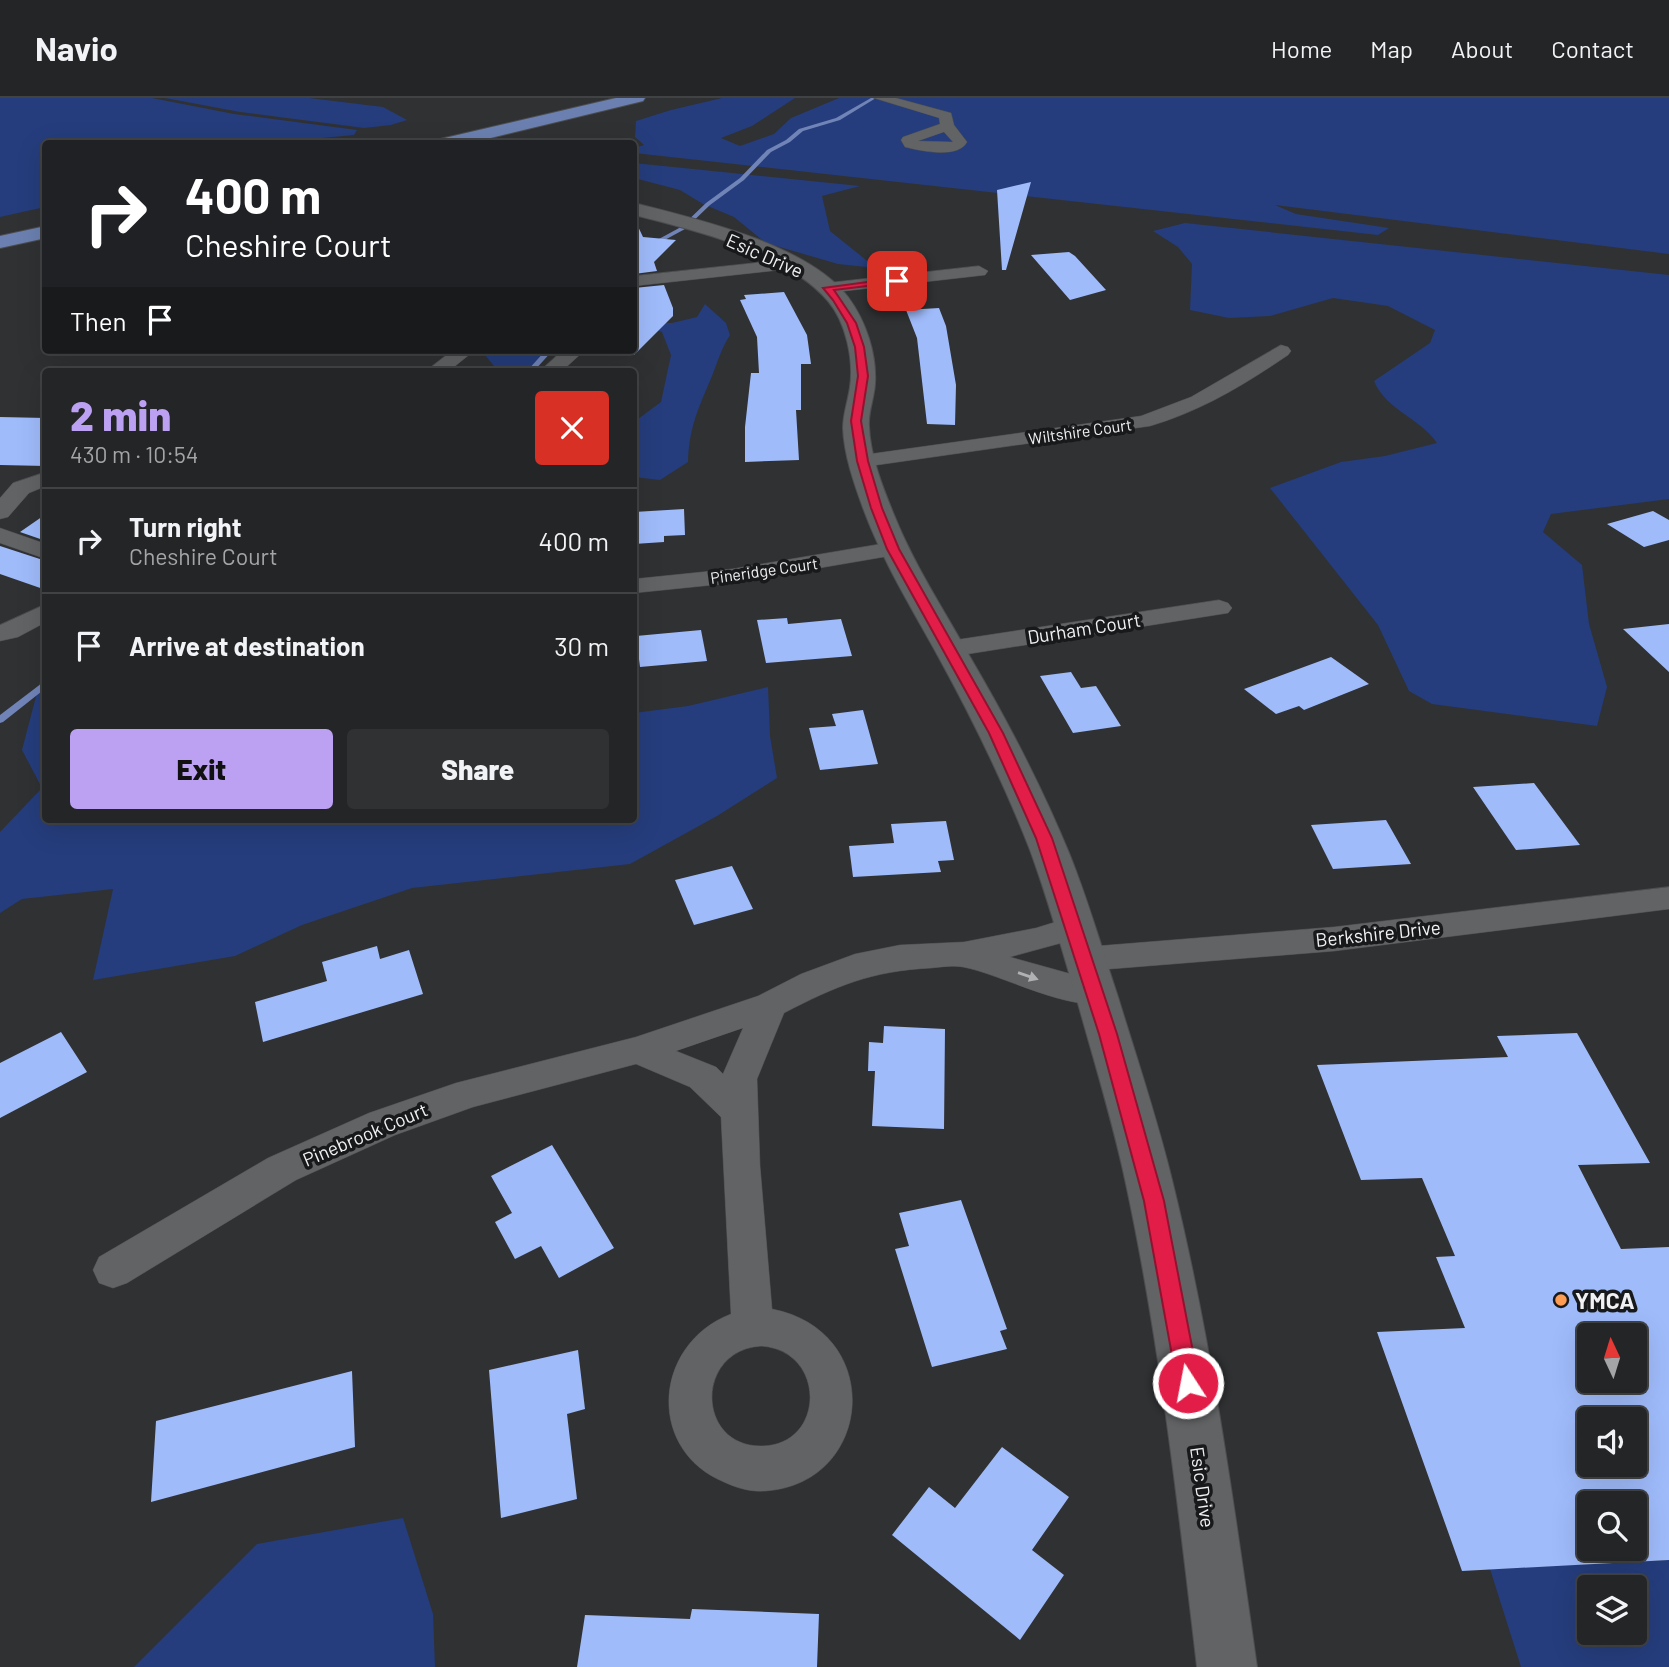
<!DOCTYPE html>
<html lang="en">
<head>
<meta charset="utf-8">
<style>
  :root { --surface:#242526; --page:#303132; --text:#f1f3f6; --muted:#a3a5a7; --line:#414243; --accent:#bca0f2 }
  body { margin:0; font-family:Barlow,sans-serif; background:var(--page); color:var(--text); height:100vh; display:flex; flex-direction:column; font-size:26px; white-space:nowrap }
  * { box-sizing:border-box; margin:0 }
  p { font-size:23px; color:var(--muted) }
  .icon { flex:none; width:38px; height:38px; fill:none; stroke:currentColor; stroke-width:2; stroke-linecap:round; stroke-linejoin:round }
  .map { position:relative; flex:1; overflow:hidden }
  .side { position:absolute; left:42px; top:270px; width:595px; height:455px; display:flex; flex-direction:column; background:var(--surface); border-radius:7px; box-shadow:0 7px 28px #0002,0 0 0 2px var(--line) }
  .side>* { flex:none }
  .top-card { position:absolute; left:42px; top:42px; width:595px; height:214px; border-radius:7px; box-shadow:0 7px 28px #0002,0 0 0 2px var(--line); background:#202124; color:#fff; overflow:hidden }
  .needle { width:46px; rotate:356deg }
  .tools { position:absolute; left:1577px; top:1225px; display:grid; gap:14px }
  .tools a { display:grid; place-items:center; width:70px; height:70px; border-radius:7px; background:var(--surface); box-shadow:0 7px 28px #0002,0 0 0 2px var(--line); font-size:35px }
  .pin { position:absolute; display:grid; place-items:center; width:60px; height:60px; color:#fff; margin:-30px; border-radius:14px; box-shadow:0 4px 10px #0006 }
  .me { position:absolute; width:77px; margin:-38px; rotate:349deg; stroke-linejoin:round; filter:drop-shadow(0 0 5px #0008) }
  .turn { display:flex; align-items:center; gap:24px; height:147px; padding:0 28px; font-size:32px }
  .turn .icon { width:91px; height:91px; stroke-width:2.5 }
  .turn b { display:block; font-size:49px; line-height:60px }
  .then { display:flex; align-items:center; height:66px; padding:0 28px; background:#0003; gap:14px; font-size:26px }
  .round { display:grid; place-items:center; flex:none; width:74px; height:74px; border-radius:7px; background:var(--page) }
  .overview { display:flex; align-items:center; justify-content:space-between; height:119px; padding:0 28px }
  h1 { font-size:42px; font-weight:800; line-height:52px; color:var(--accent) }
  .primary-button { display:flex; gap:14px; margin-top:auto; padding:14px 28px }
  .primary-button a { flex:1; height:80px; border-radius:7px; background:var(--accent); color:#111; font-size:28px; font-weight:800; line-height:80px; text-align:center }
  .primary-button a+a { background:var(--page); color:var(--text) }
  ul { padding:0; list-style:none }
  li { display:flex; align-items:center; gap:21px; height:105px; padding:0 28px; border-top:2px solid var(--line) }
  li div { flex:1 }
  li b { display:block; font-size:26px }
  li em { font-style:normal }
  header { display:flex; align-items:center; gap:42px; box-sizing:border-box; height:98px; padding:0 35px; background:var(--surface); border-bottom:2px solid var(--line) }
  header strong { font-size:33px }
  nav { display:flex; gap:38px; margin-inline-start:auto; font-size:24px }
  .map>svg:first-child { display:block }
  .green { fill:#253d7c; fill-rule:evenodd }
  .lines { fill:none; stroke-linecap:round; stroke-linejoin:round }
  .stream { fill:#7184b8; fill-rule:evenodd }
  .building { fill:#9fbbfa; fill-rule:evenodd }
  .street-casing { stroke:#4c4d4f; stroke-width:1 }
  .secondary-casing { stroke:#4c4d4f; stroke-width:2 }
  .primary-casing { stroke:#4c4d4f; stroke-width:2 }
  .street { fill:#616365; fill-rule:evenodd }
  .secondary { fill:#616365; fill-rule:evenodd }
  .primary { fill:#6b80b0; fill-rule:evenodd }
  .oneway { fill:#b0b1b3 }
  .route { fill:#e11d48; stroke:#92132f; stroke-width:2 }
  .poi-dot { fill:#fd9d54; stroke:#18191a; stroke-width:2.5 }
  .labels { text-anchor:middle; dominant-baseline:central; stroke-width:7; stroke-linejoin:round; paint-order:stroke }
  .far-street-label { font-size:16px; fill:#f1f1f3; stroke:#18191a }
  .street-label { font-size:19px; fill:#f1f1f3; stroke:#18191a }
  .near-poi-label { font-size:23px; font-weight:bold; fill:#f1f1f3; stroke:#18191a; text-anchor:start }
</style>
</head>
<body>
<header>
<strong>Navio</strong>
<nav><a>Home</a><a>Map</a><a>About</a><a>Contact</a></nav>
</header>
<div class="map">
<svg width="1669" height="1569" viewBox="0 0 1669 1569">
  <rect width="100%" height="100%" fill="#303133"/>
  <path class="green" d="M 0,0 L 152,0 L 234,16 L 357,32 L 354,37 L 311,41 L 297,46 L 46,46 L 45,109 L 0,119 Z
    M 165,0 L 309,0 L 383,9 L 407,22 L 391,27 L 364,30 L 240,14 Z
    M 722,0 L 795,0 L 752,28 L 721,40 L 740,48 L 774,36 L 791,20 L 839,0 L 1669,0 L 1669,156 L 1275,107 L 1296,116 L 1389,130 L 1378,137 L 634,55 L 634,50 L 644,47 L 635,39 L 636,23 L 671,12 Z
    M 634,65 L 860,88 L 822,98 L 830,133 L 876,170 L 838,166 L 766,145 L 734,119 L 703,106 L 680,92 L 634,80 Z
    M 1185,125 L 1669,177 L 1669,401 L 1551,416 L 1543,434 L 1582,467 L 1589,526 L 1607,589 L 1597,628 L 1432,606 L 1409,593 L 1378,527 L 1270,390 L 1341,364 L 1385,358 L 1437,345 C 1420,320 1386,312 1374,283 L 1430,245 L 1435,232 L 1388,208 L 1333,200 L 1270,218 L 1229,220 L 1190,212 L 1192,166 L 1178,149 L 1153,133 Z
    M 705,206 L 726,225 L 730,237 C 721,251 718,263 712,278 C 699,309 689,329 688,364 L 660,382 L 634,379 L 634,324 L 661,304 L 671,257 L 662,234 L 647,229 L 634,229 L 634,224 L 672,225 L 697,219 Z
    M 493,252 L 551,252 L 532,268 L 498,273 L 485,257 Z
    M 45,564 L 46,721 L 634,721 L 634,615 L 688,608 L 768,589 L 770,638 L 777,680 L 717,718 L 630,766 L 412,790 L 302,827 L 235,858 L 93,882 L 113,791 L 22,801 L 0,815 L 0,734 L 42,690 L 22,652 Z
    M 403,1420 L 433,1516 L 435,1569 L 134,1569 L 257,1446 Z
    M 1669,1462 L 1669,1569 L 1521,1569 L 1490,1471 ZM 1589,1489 L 1634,1489 L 1634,1535 L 1589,1535 Z"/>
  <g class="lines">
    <path class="stream" d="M 871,0 L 876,0 L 840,22 L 803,33 L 790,44 L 771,54 L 744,82 L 710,107 L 685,131 L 661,144 L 636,169 L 634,170 L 634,165 L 657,142 L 681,129 L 706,105 L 740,80 L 767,52 L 786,42 L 799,31 L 836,20 Z
      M 546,252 L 553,252 L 534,273 L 527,273 Z
      M 46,582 L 46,590 L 3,624 L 0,625 L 0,617 Z"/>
  </g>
  <path class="building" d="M 1031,84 L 1006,172 L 1002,172 L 997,92 Z
    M 634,120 L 643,139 L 676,142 L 654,164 L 657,173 L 634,176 Z
    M 1069,154 L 1075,158 L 1106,192 L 1070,202 L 1031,157 Z
    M 664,187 L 673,210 L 673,218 L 634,257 L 634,190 Z
    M 784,194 L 807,237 L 811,266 L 801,266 L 801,312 L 796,312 L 799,362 L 745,364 L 745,329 L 751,275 L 759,275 L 757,239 L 740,202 L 746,201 L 744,197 Z
    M 939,210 L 946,228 L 956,287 L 955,327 L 927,326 L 917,240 L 906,212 Z
    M 0,319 L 46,320 L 46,368 L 0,367 Z
    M 684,411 L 685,437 L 664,438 L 664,444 L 634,446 L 634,414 Z
    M 1653,413 L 1669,422 L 1669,442 L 1644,449 L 1607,426 Z
    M 46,416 L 46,443 L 20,434 Z
    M 0,448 L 46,463 L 46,492 L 0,476 Z
    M 787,520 L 788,526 L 841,521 L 852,558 L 766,565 L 757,522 Z
    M 1669,526 L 1669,574 L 1623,531 Z
    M 701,532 L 707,563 L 640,569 L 636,538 Z
    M 1331,559 L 1369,586 L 1304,612 L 1299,608 L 1276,616 L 1244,591 Z
    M 1071,574 L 1081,590 L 1096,588 L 1121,628 L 1073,635 L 1040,578 Z
    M 863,612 L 878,666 L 820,672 L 809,630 L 836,628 L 832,616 Z
    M 1534,685 L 1580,747 L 1516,752 L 1473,689 Z
    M 1386,722 L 1411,766 L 1333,771 L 1311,727 Z
    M 946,723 L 954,762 L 938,763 L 941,774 L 853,779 L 849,748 L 894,745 L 891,726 Z
    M 732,768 L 753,811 L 694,827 L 675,782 Z
    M 377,848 L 380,861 L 409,852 L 423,896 L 263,944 L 255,904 L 327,883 L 322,864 Z
    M 884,928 L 945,931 L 944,1031 L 872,1028 L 875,973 L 868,973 L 869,944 L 883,945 Z
    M 61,934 L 87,974 L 0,1020 L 0,965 Z
    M 1577,935 L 1650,1065 L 1578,1067 L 1621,1151 L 1669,1149 L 1669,1462 L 1462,1473 L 1377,1234 L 1465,1230 L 1436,1159 L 1455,1158 L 1422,1080 L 1361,1082 L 1317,967 L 1508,959 L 1497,938 ZM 1589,1237 L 1634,1237 L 1634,1283 L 1589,1283 ZM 1589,1321 L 1634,1321 L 1634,1367 L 1589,1367 ZM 1589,1405 L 1634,1405 L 1634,1451 L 1589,1451 Z
    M 552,1047 L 614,1150 L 559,1180 L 541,1148 L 515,1161 L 495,1124 L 512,1115 L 491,1078 Z
    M 961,1102 L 1007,1231 L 1000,1233 L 1007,1251 L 932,1269 L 895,1151 L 909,1148 L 899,1115 Z
    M 578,1252 L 585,1311 L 567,1316 L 577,1401 L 501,1420 L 489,1272 Z
    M 352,1273 L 355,1349 L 151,1404 L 156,1323 Z
    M 1002,1349 L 1069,1399 L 1032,1452 L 1064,1477 L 1020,1542 L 892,1437 L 929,1389 L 955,1410 Z
    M 692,1511 L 819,1516 L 817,1569 L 577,1569 L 585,1517 L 690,1521 Z"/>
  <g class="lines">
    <defs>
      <path id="street" d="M 874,0 L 896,0 L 951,15 L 954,27 L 967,44 C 958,61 921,53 905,49 L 901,42 L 903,39 L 940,26 L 939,20 ZM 944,34 L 953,44 L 918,43 Z
        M 792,161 L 798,162 L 800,166 L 798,170 L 634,188 L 634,178 Z
        M 979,168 L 988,173 L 985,177 L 827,195 L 818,190 L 827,185 Z
        M 1281,247 L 1288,249 L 1291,253 L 1288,257 C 1244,287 1201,313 1150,328 L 863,369 L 855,368 L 852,363 L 855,358 L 863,357 L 1141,318 L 1191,299 Z
        M 453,252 L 475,252 L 449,273 L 426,273 Z
        M 563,252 L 585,252 L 562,273 L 540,273 Z
        M 46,374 L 46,388 L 29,395 L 8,419 L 0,421 L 0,400 L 13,385 Z
        M 0,430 L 46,446 L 46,461 L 0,445 Z
        M 893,444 L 901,446 L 905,451 L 901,456 L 732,485 L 634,495 L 634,481 L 732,471 Z
        M 1219,502 L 1228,505 L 1232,510 L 1228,515 L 949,559 L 940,557 L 936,551 L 940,545 L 949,543 Z
        M 46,506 L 46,524 L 18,539 L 0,543 L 0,527 Z
        M 1669,789 L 1669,811 L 1334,853 L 1085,873 L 1073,870 L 1068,861 L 1073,852 L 1085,849 L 1334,829 Z
        M 1075,818 L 1087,822 L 1091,830 L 1087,838 L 1010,859 L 1107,886 L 1112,895 L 1107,904 C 1071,915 1001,876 963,869 C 953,867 941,869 931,870 C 871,873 836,888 784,915 L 757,981 L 760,1068 L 772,1211 C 886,1233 874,1386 765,1393 C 750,1394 737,1390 724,1384 C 646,1352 653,1246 731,1216 L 721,1019 L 690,989 L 636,966 L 473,1009 L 395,1037 L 296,1082 L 127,1185 L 113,1190 L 99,1185 L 93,1172 L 99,1159 L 268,1060 L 369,1015 L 456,985 L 636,939 L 758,898 L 801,876 L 855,856 L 900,847 L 964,844 L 1036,830 ZM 743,930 L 723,976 L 716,969 L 676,953 ZM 761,1248 C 827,1252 826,1348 761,1348 C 696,1348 695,1252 761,1248 Z"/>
      <path id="secondary" d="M 634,105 C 697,121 807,146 848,199 C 866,223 877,257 875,286 C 874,301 868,314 869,328 C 870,358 883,390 894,417 C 914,467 944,512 970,559 C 1007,622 1041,687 1069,755 C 1088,802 1102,851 1118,899 C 1137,961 1158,1023 1173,1086 C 1212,1245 1234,1407 1257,1569 L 1197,1569 C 1178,1407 1160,1245 1126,1086 C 1113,1024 1094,963 1077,902 C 1062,852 1048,801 1030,752 C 1004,685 972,620 938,558 C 911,509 882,462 863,410 C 854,385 844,357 843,330 C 843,316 848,303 850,289 C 854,262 846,224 828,203 C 786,154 694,132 634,117 Z"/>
      <path id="primary" d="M 616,0 L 645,0 L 643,3 L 466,46 L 434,46 L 436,42 Z
        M 46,128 L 46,140 L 0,150 L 0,138 Z"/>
    </defs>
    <use href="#street" class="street-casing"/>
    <use href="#secondary" class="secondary-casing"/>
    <use href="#primary" class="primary-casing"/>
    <use href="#street" class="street"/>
    <use href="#secondary" class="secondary"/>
    <use href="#primary" class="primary"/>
  </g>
  <defs><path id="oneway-solid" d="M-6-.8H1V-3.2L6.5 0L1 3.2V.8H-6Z" transform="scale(1.75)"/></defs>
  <use class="oneway" href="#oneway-solid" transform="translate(1028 878) rotate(19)"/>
  <path class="route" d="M 897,180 L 901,183 L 900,184 L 834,192 L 856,225 L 864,249 L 868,278 L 861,323 L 868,363 L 882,410 L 899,451 L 1003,635 L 1052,740 L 1117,936 L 1164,1103 L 1199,1285 L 1196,1293 L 1188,1296 L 1180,1293 L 1177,1285 L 1144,1103 L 1099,936 L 1036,740 L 989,635 L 887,451 L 871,410 L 857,363 L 851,323 L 858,278 L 855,249 L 847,225 L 833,202 L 823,190 Z"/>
  <circle class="poi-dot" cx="1561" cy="1202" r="7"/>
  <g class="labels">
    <g class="far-street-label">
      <text transform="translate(1080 333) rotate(-8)">Wiltshire Court</text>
      <text transform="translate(764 472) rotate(-8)">Pineridge Court</text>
    </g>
    <g class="street-label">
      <text transform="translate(765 157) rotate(24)">Esic Drive</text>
      <text transform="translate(1084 530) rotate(-9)">Durham Court</text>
      <text transform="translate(1378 835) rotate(-6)">Berkshire Drive</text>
      <text transform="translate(365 1036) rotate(-23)">Pinebrook Court</text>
      <text transform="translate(1203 1389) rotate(82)">Esic Drive</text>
    </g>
    <g class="near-poi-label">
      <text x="1575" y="1202">YMCA</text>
    </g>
  </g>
</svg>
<div class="tools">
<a><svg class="needle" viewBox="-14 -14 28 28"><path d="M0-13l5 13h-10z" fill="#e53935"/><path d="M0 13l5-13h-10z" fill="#a3a5a7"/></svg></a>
<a><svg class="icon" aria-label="sound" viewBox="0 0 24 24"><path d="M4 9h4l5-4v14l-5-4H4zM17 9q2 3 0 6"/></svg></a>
<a><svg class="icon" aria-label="search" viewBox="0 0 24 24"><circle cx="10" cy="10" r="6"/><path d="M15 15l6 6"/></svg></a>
<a><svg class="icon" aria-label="layers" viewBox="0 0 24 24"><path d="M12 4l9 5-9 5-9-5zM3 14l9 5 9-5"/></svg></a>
</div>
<div class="pin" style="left:897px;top:183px;background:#d93025"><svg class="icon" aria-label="arrive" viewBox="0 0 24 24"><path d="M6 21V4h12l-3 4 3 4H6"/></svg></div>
<svg class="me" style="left:1188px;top:1285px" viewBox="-20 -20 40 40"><circle r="17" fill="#e11d48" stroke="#fff" stroke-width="3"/><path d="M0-11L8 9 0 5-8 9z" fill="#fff"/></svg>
<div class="top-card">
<div class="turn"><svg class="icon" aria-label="right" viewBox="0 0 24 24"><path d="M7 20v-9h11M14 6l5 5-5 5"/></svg><div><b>400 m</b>Cheshire Court</div></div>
<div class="then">Then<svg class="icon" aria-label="arrive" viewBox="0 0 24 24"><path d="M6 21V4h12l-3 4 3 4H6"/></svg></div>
</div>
<section class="side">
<div class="overview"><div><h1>2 min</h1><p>430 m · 10:54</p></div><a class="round" style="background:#d93025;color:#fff"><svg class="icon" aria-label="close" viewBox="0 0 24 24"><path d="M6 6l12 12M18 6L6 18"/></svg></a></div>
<ul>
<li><svg class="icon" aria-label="right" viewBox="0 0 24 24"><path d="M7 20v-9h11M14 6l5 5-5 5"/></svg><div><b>Turn right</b><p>Cheshire Court</p></div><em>400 m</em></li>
<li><svg class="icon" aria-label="arrive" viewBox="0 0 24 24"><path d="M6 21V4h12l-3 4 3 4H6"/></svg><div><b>Arrive at destination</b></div><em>30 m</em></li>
</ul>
<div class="primary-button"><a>Exit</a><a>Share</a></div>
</section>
</div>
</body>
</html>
